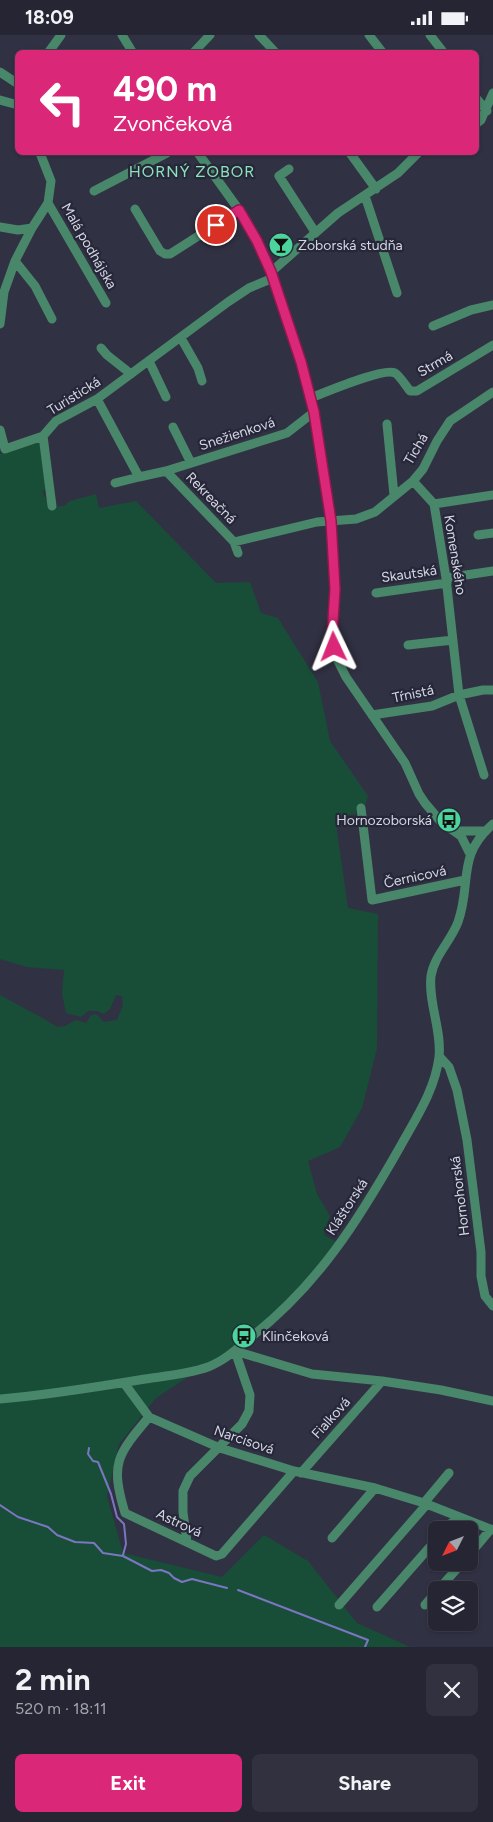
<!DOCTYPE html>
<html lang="en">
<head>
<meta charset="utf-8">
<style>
  :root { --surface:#252533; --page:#31313f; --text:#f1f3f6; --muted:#a3a5ac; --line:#42424e; --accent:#db2777 }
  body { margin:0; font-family:Figtree,sans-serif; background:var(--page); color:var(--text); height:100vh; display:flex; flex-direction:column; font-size:19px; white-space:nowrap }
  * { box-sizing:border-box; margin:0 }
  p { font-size:16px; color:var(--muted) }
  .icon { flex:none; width:28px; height:28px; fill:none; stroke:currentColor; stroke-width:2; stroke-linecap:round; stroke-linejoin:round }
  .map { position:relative; height:1612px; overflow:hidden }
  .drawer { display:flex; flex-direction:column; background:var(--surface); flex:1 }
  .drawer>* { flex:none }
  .hud { position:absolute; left:15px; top:15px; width:464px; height:105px; border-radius:8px; box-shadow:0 1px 4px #0004,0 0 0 1px var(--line); background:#db2777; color:#fff; overflow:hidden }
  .needle { width:32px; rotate:228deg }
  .controls { position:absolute; left:428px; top:1486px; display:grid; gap:10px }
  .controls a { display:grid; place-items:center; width:50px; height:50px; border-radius:8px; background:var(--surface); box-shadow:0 1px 4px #0004,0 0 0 1px var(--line); font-size:25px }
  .pin { position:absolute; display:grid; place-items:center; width:42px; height:42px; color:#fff; margin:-21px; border:2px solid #fff; border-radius:50%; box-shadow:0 1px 5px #0007 }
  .me { position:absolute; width:55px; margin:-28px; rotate:358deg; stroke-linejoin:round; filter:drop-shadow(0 0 4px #0008) }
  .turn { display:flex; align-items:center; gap:18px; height:105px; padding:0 15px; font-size:22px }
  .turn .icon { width:65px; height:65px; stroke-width:2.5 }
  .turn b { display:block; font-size:35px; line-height:42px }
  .round { display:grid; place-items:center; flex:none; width:52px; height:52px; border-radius:8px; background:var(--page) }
  .headline { display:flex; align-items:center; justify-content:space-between; height:85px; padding:0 15px }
  h1 { font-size:30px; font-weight:700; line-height:38px }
  .primary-button { display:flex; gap:10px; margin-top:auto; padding:10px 15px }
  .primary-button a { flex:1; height:58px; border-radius:8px; background:var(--accent); color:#fff; font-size:20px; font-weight:700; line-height:58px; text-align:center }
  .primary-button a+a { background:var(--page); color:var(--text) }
  .status { display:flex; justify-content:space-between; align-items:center; height:35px; padding:0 25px; background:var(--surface); direction:ltr }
  .status svg { height:14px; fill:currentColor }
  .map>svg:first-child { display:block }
  .green { fill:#184e38 }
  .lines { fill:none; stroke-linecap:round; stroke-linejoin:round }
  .stream { stroke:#7b76c2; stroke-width:2 }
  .minor { stroke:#49876a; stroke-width:9 }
  .route-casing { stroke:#8e194d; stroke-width:12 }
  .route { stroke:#db2777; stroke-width:9 }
  .labels { text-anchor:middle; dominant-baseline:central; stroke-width:4.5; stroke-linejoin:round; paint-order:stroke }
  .poi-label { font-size:14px; fill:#d5d6e2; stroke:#27273a; text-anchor:start }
  .street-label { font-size:14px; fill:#d5d6e2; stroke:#27273a }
  .quarter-label { font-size:16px; letter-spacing:1px; fill:#8de1b9; stroke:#27273a }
</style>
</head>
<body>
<div class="status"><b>18:09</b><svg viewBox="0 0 49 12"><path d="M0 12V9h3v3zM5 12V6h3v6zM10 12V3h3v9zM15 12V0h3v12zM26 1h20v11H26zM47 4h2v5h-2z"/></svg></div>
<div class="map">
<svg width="493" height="1612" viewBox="0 0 493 1612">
  <rect width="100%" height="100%" fill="#313144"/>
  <path class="green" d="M 39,407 L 48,453 L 42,456 L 50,472 L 64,471 L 70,466 L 96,459 L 99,473 L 136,466 L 216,548 L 250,547 L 261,578 L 278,583 L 318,647 L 330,706 L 368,761 L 365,771 L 357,772 L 356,779 L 335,782 L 348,873 L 378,879 L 377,1013 L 362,1073 L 340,1112 L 308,1126 L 317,1159 L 330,1181 L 324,1200 L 337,1207 L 311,1243 L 256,1297 L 156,1363 L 119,1409 L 107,1461 L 123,1518 L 222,1542 L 264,1500 L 308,1526 L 357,1588 L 410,1612 L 0,1612 L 0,960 L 46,985 L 57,992 L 65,991 L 76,985 L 86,988 L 91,980 L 96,979 L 104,987 L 117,985 L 123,970 L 122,961 L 116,960 L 110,974 L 104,979 L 97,976 L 88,976 L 81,982 L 66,978 L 62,958 L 64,935 L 27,932 L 0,924 L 0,419 Z"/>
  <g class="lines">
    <path class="stream" d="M 89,1413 L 88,1419 L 93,1426 L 98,1427 L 111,1459 L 117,1482 L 124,1489 L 126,1509 L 123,1520
      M 0,1470 L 18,1482 L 48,1492 L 57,1500 L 75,1507 L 94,1508 L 103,1518 L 123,1521 L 152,1536 L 161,1535 L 169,1538 L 174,1543 L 182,1547 L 192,1544 L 227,1553
      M 238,1555 L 368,1605 L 365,1612"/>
    <path class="minor" d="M 122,0 L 133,18
      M 259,0 L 276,18
      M 369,0 L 383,18
      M 430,0 L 444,18
      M 48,18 L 61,0
      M 193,18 L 210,0
      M 0,37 L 18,49
      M 476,63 L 487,76
      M 0,65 L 18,70
      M 476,89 L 481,85 L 493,58
      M 198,118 L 239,175 L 264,220 L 277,253 L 301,327 L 314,377 L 331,486 L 335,554 L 332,601 L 336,622 L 346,642 L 405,728 L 419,759 L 425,768 L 441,787 L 461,801 L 470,819
      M 350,118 L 376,154
      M 289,134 L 279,141 L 315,197
      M 94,156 L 167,118
      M 365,161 L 397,258
      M 48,168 L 106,268
      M 135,174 L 160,216 L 165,219 L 170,219 L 239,175
      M 0,192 L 18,195 L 32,193
      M 15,226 L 35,251 L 52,284
      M 271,237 L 338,178 L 398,138 L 418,118
      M 0,289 L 4,257 L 15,226 L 32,193 L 48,168 L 51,146 L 40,118
      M 433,291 L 471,275 L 493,270
      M 181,303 L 198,333 L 202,346
      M 101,313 L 107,320 L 131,339
      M 149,326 L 166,362
      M 310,363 C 324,358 384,332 395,338 C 400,341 406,351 410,356 L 417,356 L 493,310
      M 97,364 L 139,442 L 166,436 L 287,398 L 314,377
      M 387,389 L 394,460
      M 173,392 L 191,428
      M 0,395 L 5,414 L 43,401 L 56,386 L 97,364 L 228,267 L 249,253 L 273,243
      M 43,401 L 52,471
      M 166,436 L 234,507 L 317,487 L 356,484 L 375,477 L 413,446 L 423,434 L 437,406 L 450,386 L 493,357
      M 413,446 L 434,469 L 446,543 L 459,660 L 484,740
      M 115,448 L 139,442
      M 434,469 L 493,460
      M 478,500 L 493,498
      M 234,507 L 238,518
      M 446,543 L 493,536
      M 376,558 L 447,548
      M 408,610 L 453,605
      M 372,680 L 432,671 L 459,660 L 483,655 L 493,655
      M 361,773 L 372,865 L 465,845
      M 456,796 L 486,796
      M 439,1021 L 449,1032 L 457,1055 L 467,1105 L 481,1217 L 481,1241 L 485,1261 L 493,1271
      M 235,1316 L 312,1339 L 382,1346 L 441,1355 L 493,1366
      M 124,1348 L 149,1382 L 220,1413 L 294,1436 L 375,1453 L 424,1468 L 493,1495
      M 0,1364 C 49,1360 97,1352 145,1344 C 165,1341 188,1339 208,1332 C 224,1326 237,1314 250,1303 C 318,1250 358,1186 400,1112 C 416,1083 435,1055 439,1022 C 442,995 428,968 431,941 C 434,921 451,906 458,887 C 472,848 456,821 493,789
      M 149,1382 C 117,1420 110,1428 125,1478 L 216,1521 L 222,1519 L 294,1436
      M 301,1438 L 382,1346
      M 424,1468 L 449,1438
      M 445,1495 L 457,1482
      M 332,1503 L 375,1453
      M 187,1507 L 183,1477 L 183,1456 L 190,1441 L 242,1389 L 249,1376 L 250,1360 L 235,1316
      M 469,1520 L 491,1494
      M 438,1555 L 462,1528
      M 339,1570 L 427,1469
      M 425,1570 L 436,1557
      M 377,1572 L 436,1505"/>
  </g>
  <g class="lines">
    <defs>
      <path id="route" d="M 216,190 L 239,175 L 257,206 L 271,237 L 301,327 L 314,377 L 331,486 L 335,554 L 332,601 L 334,612"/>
    </defs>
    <use href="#route" class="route-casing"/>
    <use href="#route" class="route"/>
  </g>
  <defs>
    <symbol id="bar-disc" viewBox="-11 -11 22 22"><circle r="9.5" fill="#4bd49b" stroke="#27273a"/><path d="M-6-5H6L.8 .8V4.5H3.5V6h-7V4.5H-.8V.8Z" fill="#111"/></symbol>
    <symbol id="bus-disc" viewBox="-11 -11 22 22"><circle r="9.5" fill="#4bd49b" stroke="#27273a"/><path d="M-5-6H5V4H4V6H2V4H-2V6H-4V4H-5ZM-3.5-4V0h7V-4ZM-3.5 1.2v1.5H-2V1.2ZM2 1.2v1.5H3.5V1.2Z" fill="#111"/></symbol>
  </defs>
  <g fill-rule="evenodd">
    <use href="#bar-disc" x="267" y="196" width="28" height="28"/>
    <use href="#bus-disc" x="435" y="771" width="28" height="28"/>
    <use href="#bus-disc" x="230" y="1287" width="28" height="28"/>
  </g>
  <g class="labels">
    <g class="poi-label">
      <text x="298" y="210">Zoborská studňa</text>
      <text x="432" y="785" text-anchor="end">Hornozoborská</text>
      <text x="262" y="1301">Klinčeková</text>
    </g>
    <g class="street-label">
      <text transform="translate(89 211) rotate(60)">Malá podhájska</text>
      <text transform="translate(435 329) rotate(-30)">Strmá</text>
      <text transform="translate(74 361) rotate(-32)">Turistická</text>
      <text transform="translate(237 399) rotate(-18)">Snežienková</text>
      <text transform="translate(416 414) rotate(-60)">Tichá</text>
      <text transform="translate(211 463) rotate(46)">Rekreačná</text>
      <text transform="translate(455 520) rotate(81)">Komenského</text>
      <text transform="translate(409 539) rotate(-8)">Skautská</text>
      <text transform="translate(413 659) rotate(-12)">Tŕnistá</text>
      <text transform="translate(415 842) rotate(-12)">Černicová</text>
      <text transform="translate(460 1161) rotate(-97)">Hornohorská</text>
      <text transform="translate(347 1172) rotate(-57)">Kláštorská</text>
      <text transform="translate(331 1383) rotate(-48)">Fialková</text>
      <text transform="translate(244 1405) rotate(19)">Narcisová</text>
      <text transform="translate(179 1488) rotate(25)">Astrová</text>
    </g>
    <g class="quarter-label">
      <text x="192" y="136">HORNÝ ZOBOR</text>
    </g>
  </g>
</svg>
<div class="controls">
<a><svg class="needle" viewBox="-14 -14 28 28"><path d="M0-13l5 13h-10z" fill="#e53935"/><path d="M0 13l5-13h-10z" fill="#a3a5ac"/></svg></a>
<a><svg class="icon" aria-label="layers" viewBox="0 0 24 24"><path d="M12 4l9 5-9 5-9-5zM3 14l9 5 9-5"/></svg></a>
</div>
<div class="pin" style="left:216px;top:190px;background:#d93025"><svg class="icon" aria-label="arrive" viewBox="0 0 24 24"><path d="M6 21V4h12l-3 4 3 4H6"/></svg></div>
<svg class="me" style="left:334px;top:612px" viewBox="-20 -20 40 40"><path d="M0-17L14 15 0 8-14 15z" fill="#db2777" stroke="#fff" stroke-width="4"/></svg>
<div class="hud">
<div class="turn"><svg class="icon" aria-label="left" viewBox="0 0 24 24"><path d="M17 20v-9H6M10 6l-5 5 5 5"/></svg><div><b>490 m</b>Zvončeková</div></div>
</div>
</div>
<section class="drawer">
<div class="headline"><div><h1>2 min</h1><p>520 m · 18:11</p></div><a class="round"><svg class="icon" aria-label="close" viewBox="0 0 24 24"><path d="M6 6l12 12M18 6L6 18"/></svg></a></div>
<div class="primary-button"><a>Exit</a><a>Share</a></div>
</section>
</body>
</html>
